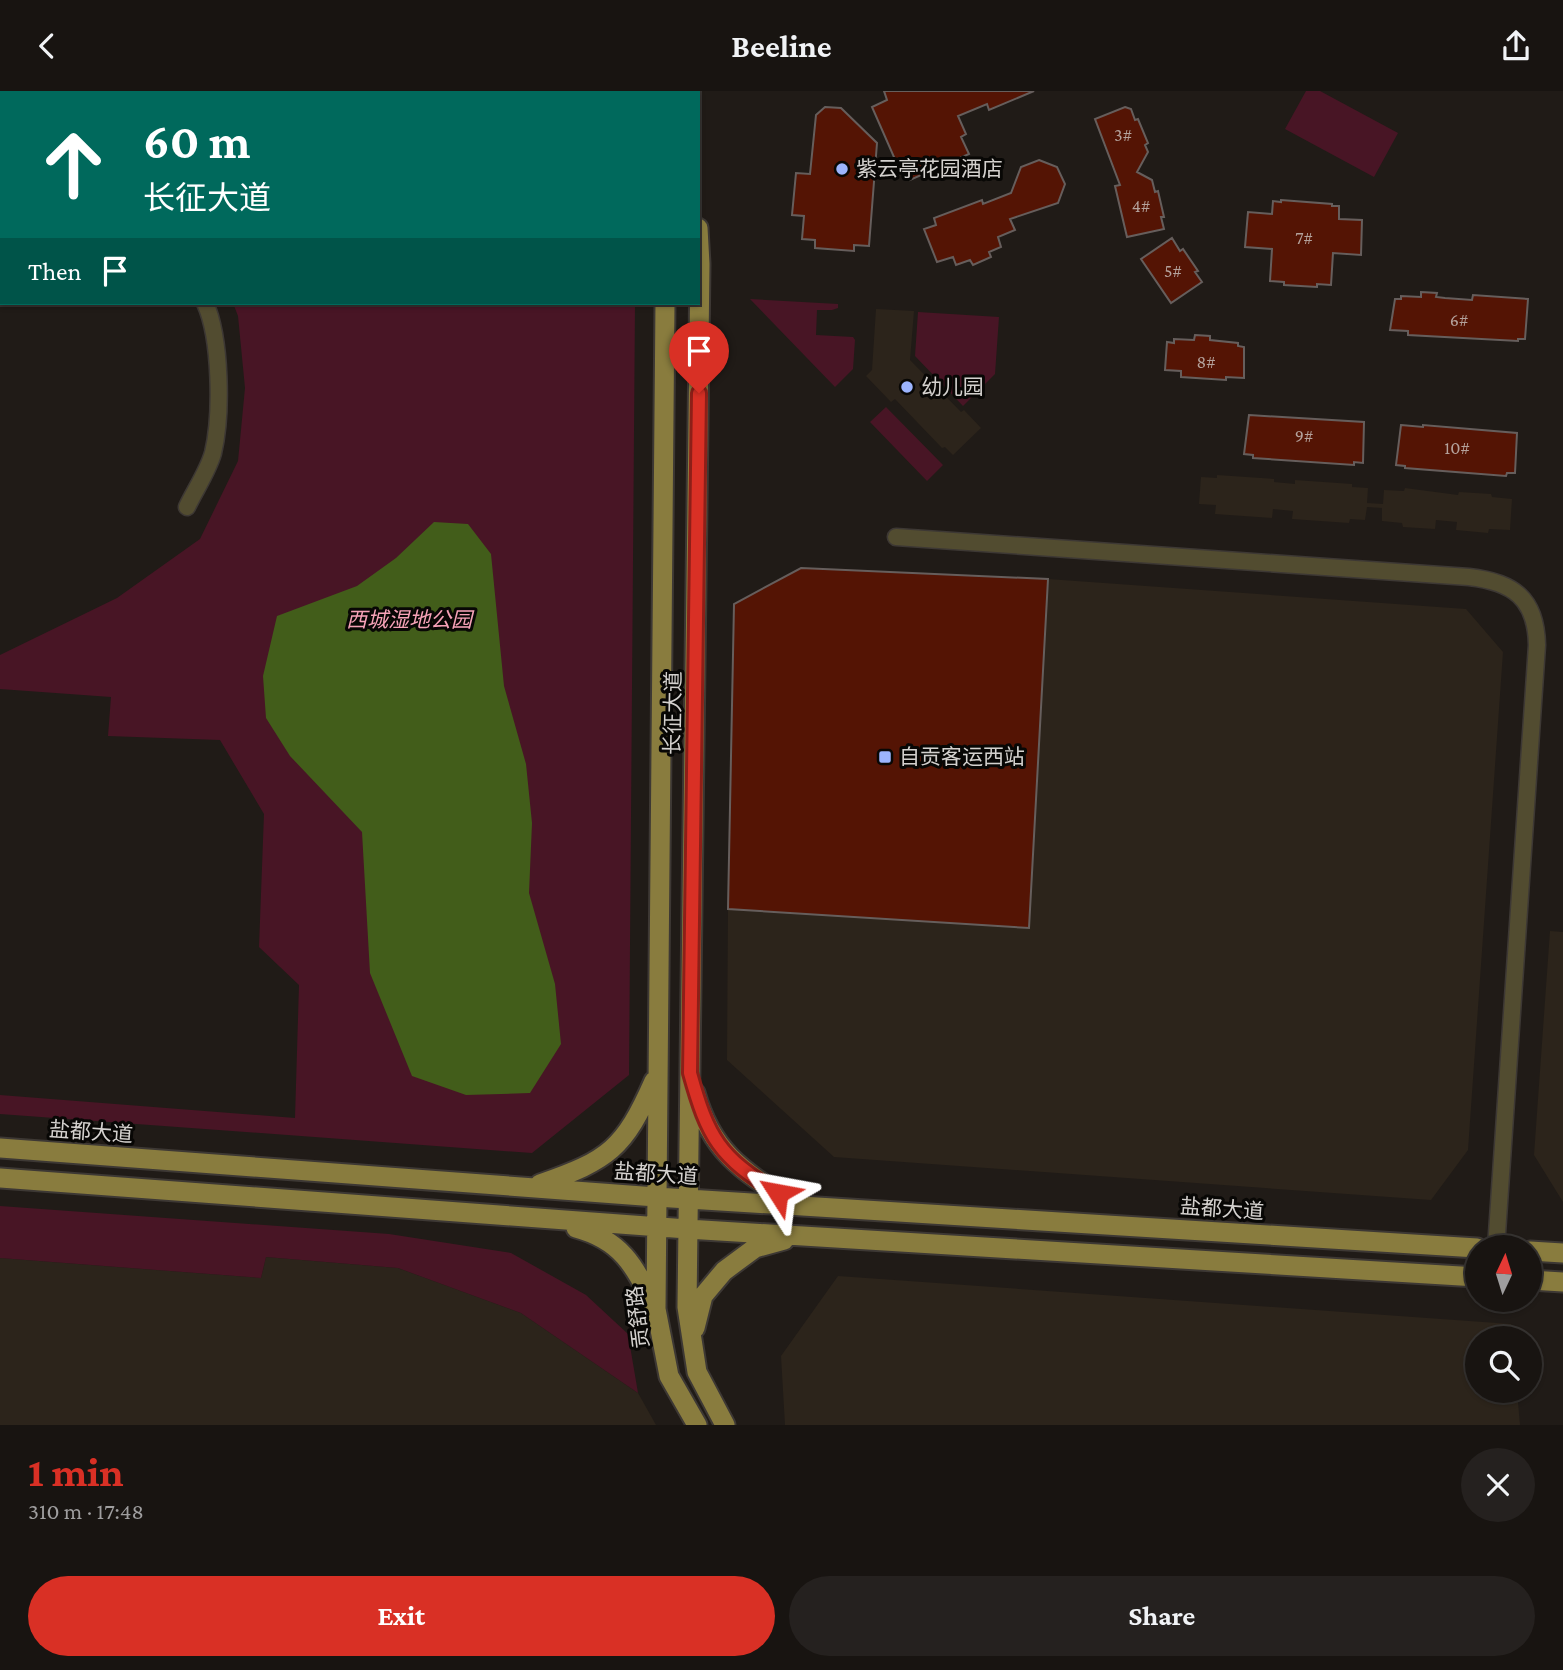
<!DOCTYPE html>
<html lang="en">
<head>
<meta charset="utf-8">
<style>
  :root { --surface:#181411; --page:#25211f; --text:#f1f3f6; --muted:#9f9e9f; --line:#363331; --accent:#d93025 }
  body { margin:0; font-family:"Crimson Pro","Noto Sans SC",serif; background:var(--page); color:var(--text); height:100vh; display:flex; flex-direction:column; font-size:26px; white-space:nowrap }
  * { box-sizing:border-box; margin:0 }
  p { font-size:23px; color:var(--muted) }
  .icon { flex:none; width:38px; height:38px; fill:none; stroke:currentColor; stroke-width:2; stroke-linecap:round; stroke-linejoin:round }
  .map { position:relative; height:1334px; overflow:hidden }
  .sheet { display:flex; flex-direction:column; background:var(--surface); flex:1 }
  .sheet>* { flex:none }
  .guide { position:absolute; left:0px; top:0px; width:700px; height:214px; box-shadow:0 2px 5px #0004,0 0 0 2px var(--line); background:#00695c; color:#fff; overflow:hidden }
  .needle { width:46px; rotate:4deg }
  .fabs { position:absolute; left:1465px; top:1144px; display:grid; gap:14px }
  .fabs a { display:grid; place-items:center; width:77px; height:77px; border-radius:50%; background:var(--surface); box-shadow:0 2px 5px #0004,0 0 0 2px var(--line); font-size:35px }
  .pin { position:absolute; display:grid; place-items:center; width:60px; height:60px; color:#fff; margin:-72px -30px; border-radius:50% 50% 50% 0; rotate:-45deg; box-shadow:0 0 7px #0007 }
  .pin .icon { rotate:45deg }
  .me { position:absolute; width:77px; margin:-38px; rotate:304deg; stroke-linejoin:round; filter:drop-shadow(0 0 5px #0008) }
  .turn { display:flex; align-items:center; gap:24px; height:147px; padding:0 28px; font-size:32px }
  .turn .icon { width:91px; height:91px; stroke-width:2.5 }
  .turn b { display:block; font-size:49px; line-height:60px }
  .then { display:flex; align-items:center; height:66px; padding:0 28px; background:#0003; gap:14px; font-size:26px }
  .round { display:grid; place-items:center; flex:none; width:74px; height:74px; border-radius:37px; background:var(--page) }
  .head { display:flex; align-items:center; justify-content:space-between; height:119px; padding:0 28px }
  h1 { font-size:42px; font-weight:700; line-height:52px; color:var(--accent) }
  .action { display:flex; gap:14px; margin-top:auto; padding:14px 28px }
  .action a { flex:1; height:80px; border-radius:42px; background:var(--accent); color:#fff; font-size:28px; font-weight:700; line-height:80px; text-align:center }
  .action a+a { background:var(--page); color:var(--text) }
  header { display:flex; justify-content:space-between; align-items:center; height:91px; padding:0 28px; background:var(--surface); font-size:32px; font-weight:700 }
  .map>svg:first-child { display:block }
  .built { fill:#2c241b }
  .green { fill:#481525 }
  .water { fill:#425d1a }
  .building { fill:#541404; stroke:#665e5c; stroke-width:2 }
  .lines { fill:none; stroke-linecap:round; stroke-linejoin:round }
  .minor-casing { stroke:#3d3834; stroke-width:19 }
  .primary-casing { stroke:#3d3834; stroke-width:23 }
  .minor { stroke:#524c30; stroke-width:16 }
  .primary { stroke:#897c3e; stroke-width:19 }
  .route-casing { stroke:#8d1f18; stroke-width:18 }
  .route { stroke:#d93025; stroke-width:12 }
  .poi-dot { fill:#9cb4fd; stroke:#080705; stroke-width:2.5 }
  .labels { text-anchor:middle; dominant-baseline:central; stroke-width:6; stroke-linejoin:round; paint-order:stroke }
  .number-label { font-size:18px; fill:#b4a29c }
  .poi-label { font-size:21px; fill:#d4d1ce; stroke:#080705; text-anchor:start }
  .park-label { font-size:21px; font-style:italic; fill:#f6a2b7; stroke:#080705 }
  .street-label { font-size:21px; fill:#d4d1ce; stroke:#080705 }
</style>
</head>
<body>
<header><svg class="icon" aria-label="back" viewBox="0 0 24 24"><path d="M15 5l-7 7 7 7"/></svg>Beeline<svg class="icon" aria-label="share" viewBox="0 0 24 24"><path d="M12 15V3M7 8l5-5 5 5M5 13v7h14v-7"/></svg></header>
<div class="map">
<svg width="1563" height="1334" viewBox="0 0 1563 1334">
  <rect width="100%" height="100%" fill="#201b17"/>
  <path class="built" d="M 876,218 L 914,220 L 910,269 L 961,321 L 964,319 L 981,337 L 953,364 L 945,356 L 942,357 L 895,308 L 891,311 L 866,285 L 872,279 Z
    M 1217,384 L 1274,388 L 1274,391 L 1295,393 L 1295,389 L 1352,393 L 1352,396 L 1368,397 L 1367,412 L 1383,413 L 1384,399 L 1404,400 L 1405,397 L 1458,404 L 1459,401 L 1491,403 L 1492,406 L 1512,408 L 1510,439 L 1489,438 L 1488,442 L 1456,439 L 1457,431 L 1436,429 L 1435,438 L 1403,436 L 1402,432 L 1382,430 L 1382,417 L 1367,416 L 1365,429 L 1350,428 L 1349,432 L 1292,428 L 1293,420 L 1273,418 L 1272,427 L 1215,423 L 1216,414 L 1199,413 L 1201,386 L 1217,387 Z
    M 1048,488 L 1466,518 L 1503,561 L 1468,1059 L 1431,1109 L 834,1066 L 727,969 L 728,818 L 1029,837 Z
    M 1550,840 L 1563,841 L 1563,1111 L 1534,1064 Z
    M 266,1166 L 398,1177 L 521,1222 L 638,1302 L 656,1334 L 0,1334 L 0,1167 L 261,1187 Z
    M 838,1185 L 1511,1233 L 1513,1248 L 1477,1248 L 1477,1300 L 1517,1300 L 1520,1334 L 785,1334 L 781,1265 Z"/>
  <path class="green" d="M 1306,0 L 1320,0 L 1398,42 L 1374,86 L 1285,38 Z
    M 750,208 L 838,213 L 838,217 L 832,219 L 817,219 L 816,244 L 853,246 L 855,249 L 853,278 L 835,296 Z
    M 233,212 L 635,212 L 629,984 L 532,1062 L 0,1023 L 0,1004 L 295,1027 L 299,894 L 259,856 L 264,723 L 220,649 L 108,645 L 111,606 L 0,598 L 0,564 L 117,507 L 200,448 L 238,370 L 245,297 L 238,225 Z
    M 918,221 L 999,226 L 995,283 L 963,315 L 915,265 Z
    M 886,316 L 943,374 L 927,390 L 870,331 Z
    M 0,1115 L 389,1143 L 511,1162 L 586,1204 L 628,1243 L 638,1302 L 521,1222 L 398,1177 L 266,1166 L 261,1187 L 0,1167 Z"/>
  <path class="water" d="M 434,431 L 468,433 L 491,463 L 504,595 L 526,673 L 532,732 L 529,802 L 555,893 L 561,953 L 530,1002 L 466,1004 L 412,985 L 370,882 L 362,741 L 290,665 L 266,627 L 263,585 L 277,525 L 357,495 L 396,467 Z"/>
  <path class="building" d="M 884,0 L 1034,0 L 989,19 L 987,13 L 958,25 L 966,43 L 961,46 L 969,63 L 910,89 L 902,71 L 897,73 L 872,16 L 887,9 Z
    M 825,16 L 841,17 L 877,52 L 869,155 L 854,154 L 854,160 L 815,157 L 815,149 L 802,148 L 804,125 L 792,124 L 796,82 L 810,83 L 816,24 Z
    M 1125,16 L 1131,18 L 1135,29 L 1138,28 L 1148,52 L 1145,54 L 1148,61 L 1137,81 L 1152,89 L 1155,101 L 1158,100 L 1164,126 L 1161,126 L 1164,138 L 1127,146 L 1115,95 L 1120,94 L 1095,28 Z
    M 1039,69 L 1057,76 L 1065,93 L 1058,112 L 1010,128 L 1015,139 L 998,146 L 1001,156 L 989,161 L 991,166 L 973,174 L 970,169 L 956,174 L 953,166 L 937,171 L 924,138 L 936,134 L 934,127 L 982,109 L 983,113 L 1011,102 L 1021,76 Z
    M 1281,109 L 1332,113 L 1332,115 L 1339,115 L 1339,128 L 1362,129 L 1361,164 L 1333,162 L 1331,194 L 1317,193 L 1317,196 L 1284,194 L 1284,191 L 1270,190 L 1272,158 L 1245,156 L 1248,121 L 1272,123 L 1273,110 L 1281,111 Z
    M 1172,147 L 1180,160 L 1183,158 L 1198,180 L 1195,181 L 1202,191 L 1171,212 L 1141,168 Z
    M 1421,201 L 1437,202 L 1436,206 L 1445,207 L 1472,209 L 1473,204 L 1528,208 L 1525,248 L 1518,248 L 1518,250 L 1408,244 L 1408,240 L 1390,239 L 1395,208 L 1401,208 L 1401,205 L 1421,206 Z
    M 1195,244 L 1210,245 L 1210,249 L 1238,252 L 1238,255 L 1244,256 L 1244,287 L 1226,286 L 1226,289 L 1181,286 L 1181,280 L 1165,279 L 1167,251 L 1174,252 L 1174,248 L 1194,249 Z
    M 1249,324 L 1364,331 L 1363,372 L 1354,371 L 1354,374 L 1253,367 L 1253,364 L 1244,363 Z
    M 1401,334 L 1423,336 L 1423,334 L 1517,342 L 1515,382 L 1507,382 L 1506,385 L 1405,377 L 1405,375 L 1396,374 Z
    M 801,477 L 1048,488 L 1029,837 L 728,818 L 734,513 Z"/>
  <g class="lines">
    <defs>
      <path id="minor" d="M 93,0 L 94,2
        M 538,2 L 543,0
        M 187,416 C 195,399 208,380 213,362 C 222,324 221,247 205,212
        M 896,446 L 1469,486 C 1513,491 1536,507 1537,554 L 1496,1157"/>
      <path id="primary" d="M 648,0 L 649,2
        M 687,0 L 688,2
        M 698,137 L 700,173 L 687,1216 L 697,1281 L 725,1334
        M 665,212 L 656,1218 L 669,1285 L 697,1334
        M 695,1002 C 712,1062 743,1080 793,1112
        M 0,1057 L 656,1106 L 1477,1157
        M 0,1087 L 687,1138 L 1477,1186
        M 540,1093 C 609,1069 624,1058 654,990
        M 576,1137 C 621,1149 634,1174 653,1213
        M 1530,1160 L 1563,1162
        M 1530,1189 L 1563,1191
        M 695,1237 L 703,1205 L 724,1180 L 755,1157 L 784,1149"/>
    </defs>
    <use href="#minor" class="minor-casing"/>
    <use href="#primary" class="primary-casing"/>
    <use href="#minor" class="minor"/>
    <use href="#primary" class="primary"/>
  </g>
  <g class="lines">
    <defs>
      <path id="route" d="M 699,302 L 690,982 C 708,1047 719,1066 778,1102"/>
    </defs>
    <use href="#route" class="route-casing"/>
    <use href="#route" class="route"/>
  </g>
  <g class="poi-dot">
    <circle cx="842" cy="78" r="7"/>
    <circle cx="907" cy="296" r="7"/>
    <rect x="878" y="659" width="14" height="14" rx="3.5"/>
  </g>
  <g class="labels">
    <g class="number-label">
      <text x="1123" y="44">3#</text>
      <text x="1141" y="115">4#</text>
      <text x="1304" y="147">7#</text>
      <text x="1173" y="180">5#</text>
      <text x="1459" y="229">6#</text>
      <text x="1206" y="271">8#</text>
      <text x="1304" y="345">9#</text>
      <text x="1457" y="357">10#</text>
    </g>
    <g class="poi-label">
      <text x="856" y="78">紫云亭花园酒店</text>
      <text x="921" y="296">幼儿园</text>
      <text x="899" y="666">自贡客运西站</text>
    </g>
    <g class="park-label">
      <text x="409" y="529">西城湿地公园</text>
    </g>
    <g class="street-label">
      <text transform="translate(673 622) rotate(-89)">长征大道</text>
      <text transform="translate(91 1041) rotate(4)">盐都大道</text>
      <text transform="translate(656 1083) rotate(4)">盐都大道</text>
      <text transform="translate(1222 1118) rotate(4)">盐都大道</text>
      <text transform="translate(638 1226) rotate(-97)">贡舒路</text>
    </g>
  </g>
</svg>
<div class="fabs">
<a><svg class="needle" viewBox="-14 -14 28 28"><path d="M0-13l5 13h-10z" fill="#e53935"/><path d="M0 13l5-13h-10z" fill="#9f9e9f"/></svg></a>
<a><svg class="icon" aria-label="search" viewBox="0 0 24 24"><circle cx="10" cy="10" r="6"/><path d="M15 15l6 6"/></svg></a>
</div>
<div class="pin" style="left:699px;top:302px;background:#d93025"><svg class="icon" aria-label="arrive" viewBox="0 0 24 24"><path d="M6 21V4h12l-3 4 3 4H6"/></svg></div>
<svg class="me" style="left:778px;top:1102px" viewBox="-20 -20 40 40"><path d="M0-17L14 15 0 8-14 15z" fill="#d93025" stroke="#fff" stroke-width="4"/></svg>
<div class="guide">
<div class="turn"><svg class="icon" aria-label="ahead" viewBox="0 0 24 24"><path d="M12 20V5M6 11l6-6 6 6"/></svg><div><b>60 m</b>长征大道</div></div>
<div class="then">Then<svg class="icon" aria-label="arrive" viewBox="0 0 24 24"><path d="M6 21V4h12l-3 4 3 4H6"/></svg></div>
</div>
</div>
<section class="sheet">
<div class="head"><div><h1>1 min</h1><p>310 m · 17:48</p></div><a class="round"><svg class="icon" aria-label="close" viewBox="0 0 24 24"><path d="M6 6l12 12M18 6L6 18"/></svg></a></div>
<div class="action"><a>Exit</a><a>Share</a></div>
</section>
</body>
</html>
